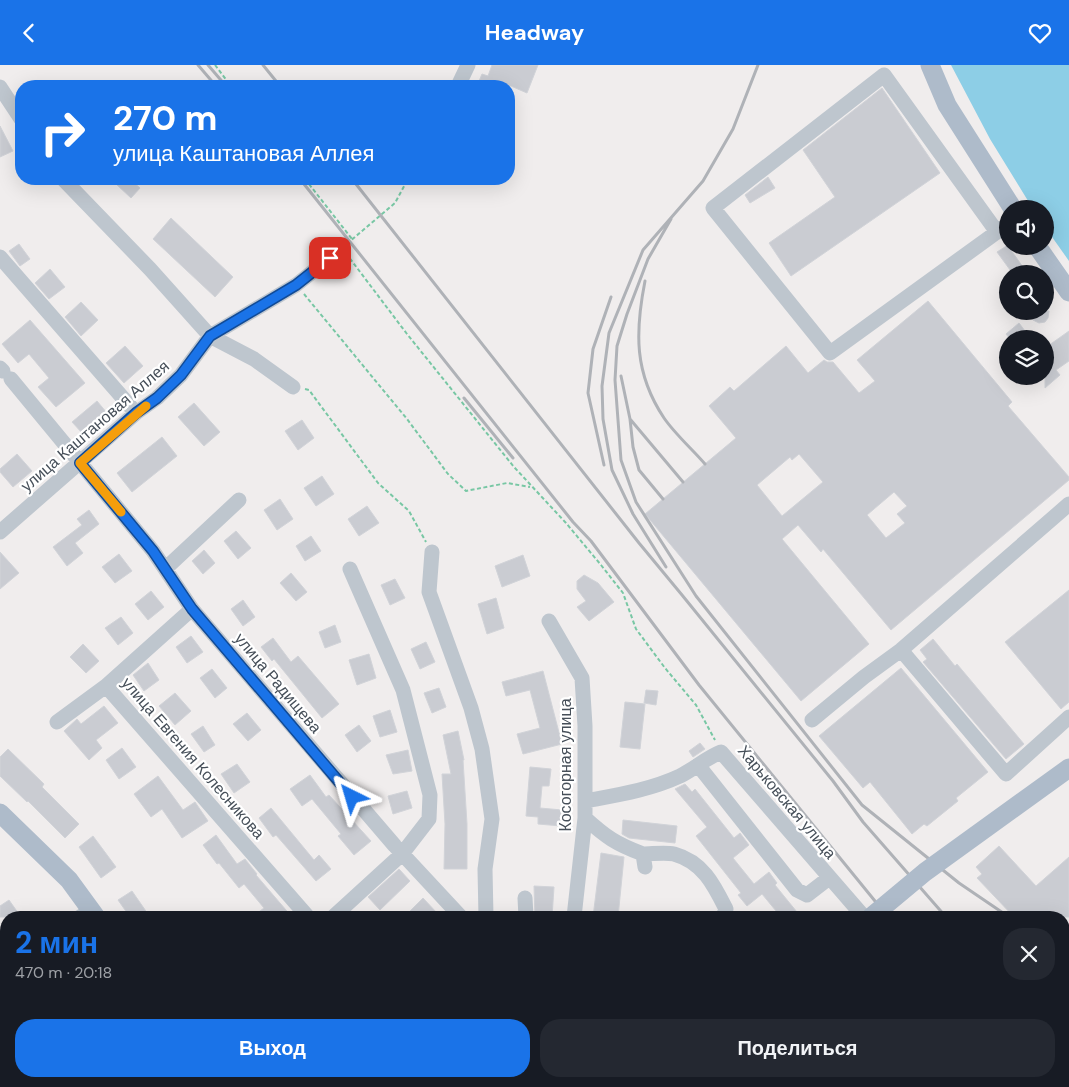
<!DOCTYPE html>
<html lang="ru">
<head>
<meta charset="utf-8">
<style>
  :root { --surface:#171b24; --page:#242831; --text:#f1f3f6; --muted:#9ea1a6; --accent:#1a73e8 }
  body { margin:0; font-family:"DM Sans",sans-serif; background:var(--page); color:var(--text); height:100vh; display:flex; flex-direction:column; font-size:19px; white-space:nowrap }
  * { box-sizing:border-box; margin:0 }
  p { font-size:16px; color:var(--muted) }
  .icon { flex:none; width:28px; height:28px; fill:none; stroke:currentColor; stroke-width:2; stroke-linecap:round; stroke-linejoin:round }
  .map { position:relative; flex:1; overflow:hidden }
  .sheet { position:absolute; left:0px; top:846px; width:1070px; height:176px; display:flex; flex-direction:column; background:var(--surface); border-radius:20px 20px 0 0; box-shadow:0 5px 20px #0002 }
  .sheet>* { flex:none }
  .hud { position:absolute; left:15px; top:15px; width:500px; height:105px; border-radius:20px; box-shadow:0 5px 20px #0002; background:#1a73e8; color:#fff; overflow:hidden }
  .buttons { position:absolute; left:999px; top:135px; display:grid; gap:10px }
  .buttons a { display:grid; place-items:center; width:55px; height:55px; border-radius:50%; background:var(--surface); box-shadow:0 5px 20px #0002; font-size:25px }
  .pin { position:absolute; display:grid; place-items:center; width:42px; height:42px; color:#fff; margin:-21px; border-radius:10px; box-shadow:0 2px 8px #0006 }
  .me { position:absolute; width:55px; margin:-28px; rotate:320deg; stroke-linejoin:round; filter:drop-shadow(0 0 4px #0008) }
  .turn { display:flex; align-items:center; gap:18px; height:105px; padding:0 15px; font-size:22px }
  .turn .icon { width:65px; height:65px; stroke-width:2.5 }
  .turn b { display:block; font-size:35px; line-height:42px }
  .round { display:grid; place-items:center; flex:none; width:52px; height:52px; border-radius:20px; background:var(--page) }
  .summary { display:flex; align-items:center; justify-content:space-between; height:85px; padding:0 15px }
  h1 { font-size:30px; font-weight:700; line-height:38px; color:var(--accent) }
  .primary-button { display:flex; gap:10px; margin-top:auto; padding:10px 15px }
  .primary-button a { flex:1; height:58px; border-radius:20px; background:var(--accent); color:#fff; font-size:20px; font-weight:700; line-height:58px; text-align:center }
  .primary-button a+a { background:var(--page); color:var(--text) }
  header { display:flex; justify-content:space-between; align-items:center; height:65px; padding:0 15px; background:var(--accent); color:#fff; font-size:22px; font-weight:700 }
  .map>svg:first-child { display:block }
  .water { fill:#8dcee6 }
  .building { fill:#caccd2; stroke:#d1d3d8; fill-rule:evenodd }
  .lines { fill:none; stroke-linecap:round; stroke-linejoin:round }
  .path { stroke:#78c7a4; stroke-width:2; stroke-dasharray:4 2.5; stroke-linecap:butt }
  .minor { stroke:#bec6ce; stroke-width:15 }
  .major { stroke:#aebbca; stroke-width:19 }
  .rail { stroke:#afb2b7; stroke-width:3 }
  .major-bridge { stroke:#aebbca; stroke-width:19 }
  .route-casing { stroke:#114b97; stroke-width:12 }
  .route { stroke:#1a73e8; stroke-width:9 }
  .slow { stroke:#f59e0b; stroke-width:9 }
  .labels { text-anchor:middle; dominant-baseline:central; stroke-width:4.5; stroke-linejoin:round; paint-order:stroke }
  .street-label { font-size:16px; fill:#464f59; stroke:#fff }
</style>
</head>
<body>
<header><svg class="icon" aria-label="back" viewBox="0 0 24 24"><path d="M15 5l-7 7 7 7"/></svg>Headway<svg class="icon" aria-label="heart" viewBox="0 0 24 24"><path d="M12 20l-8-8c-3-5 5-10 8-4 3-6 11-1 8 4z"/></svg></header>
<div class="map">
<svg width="1069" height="1022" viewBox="0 0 1069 1022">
  <rect width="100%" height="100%" fill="#f0eded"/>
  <path class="water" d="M 951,0 L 1069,0 L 1069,196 L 1045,162 L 1045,144 L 1033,144 L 990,74 Z"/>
  <path class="building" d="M 492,0 L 538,0 L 527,28 L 511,21 L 477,21 L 482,9 L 488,11 Z
    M 882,23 L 940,108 L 791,211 L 769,178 L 835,132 L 803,85 Z
    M 0,61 L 13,86 L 0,92 Z
    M 768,112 L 775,123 L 750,138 L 745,130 Z
    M 121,114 L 130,114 L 140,123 L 131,133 L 116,119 Z
    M 171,153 L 233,212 L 215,232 L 153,174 Z
    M 19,179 L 30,194 L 20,201 L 9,186 Z
    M 1008,180 L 1008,181 L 1028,209 L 1013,209 L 997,187 Z
    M 50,204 L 65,222 L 49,234 L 35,218 Z
    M 928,236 L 1012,337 L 1008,341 L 1069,412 L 1069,415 L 891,565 L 823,484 L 821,487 L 798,460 L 782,474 L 869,579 L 801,636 L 645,449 L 736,373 L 709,341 L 730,322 L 734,326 L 786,281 L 808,308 L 824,295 L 827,297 L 833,297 L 859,328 L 875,316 L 857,295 ZM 799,389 L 823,417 L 782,451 L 757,420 L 790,392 L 792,395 ZM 894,427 L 907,441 L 897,449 L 905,458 L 886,473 L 867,450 Z
    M 81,237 L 98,255 L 81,271 L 65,252 Z
    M 1032,246 L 1049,246 L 1048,253 L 1045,257 L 1039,258 L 1033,255 Z
    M 30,255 L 85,318 L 56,342 L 38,322 L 49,313 L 29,289 L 18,298 L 2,279 Z
    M 1019,258 L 1031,274 L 1010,274 L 1006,269 Z
    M 1069,266 L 1069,296 L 1056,305 L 1060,310 L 1045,323 L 1045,283 Z
    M 125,281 L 143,301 L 124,318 L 106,298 Z
    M 97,336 L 107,348 L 83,369 L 72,357 Z
    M 194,338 L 220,367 L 204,381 L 178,352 Z
    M 302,355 L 314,373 L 298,385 L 285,366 Z
    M 162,372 L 177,391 L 132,427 L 117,408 Z
    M 17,389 L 32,406 L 13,422 L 0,407 L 0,404 Z
    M 322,411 L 334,429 L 316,441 L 304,423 Z
    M 280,434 L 293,454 L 277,465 L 264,445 Z
    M 367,441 L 379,458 L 359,471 L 348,454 Z
    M 89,445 L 99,459 L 75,478 L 83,488 L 67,501 L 53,482 L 82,460 L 77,454 Z
    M 236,466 L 251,483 L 238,494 L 224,476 Z
    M 311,471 L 321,486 L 305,496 L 296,481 Z
    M 204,485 L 215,498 L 203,509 L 192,496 Z
    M 0,487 L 19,508 L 0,524 Z
    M 119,489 L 132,506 L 115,518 L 102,502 Z
    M 523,490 L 530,511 L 502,522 L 495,501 Z
    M 291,508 L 307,527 L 296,536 L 280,518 Z
    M 584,510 L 598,518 L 614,537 L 589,556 L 577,542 L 586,536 L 577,524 L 577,516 Z
    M 395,514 L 405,533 L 390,540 L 381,520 Z
    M 1069,525 L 1069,637 L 1061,644 L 1005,577 Z
    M 151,526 L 164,542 L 148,555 L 135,539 Z
    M 496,533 L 504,563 L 487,569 L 478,539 Z
    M 243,535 L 255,552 L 243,561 L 231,544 Z
    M 121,552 L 133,568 L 118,580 L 105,563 Z
    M 335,560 L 341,577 L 325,583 L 319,567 Z
    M 191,571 L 203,587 L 187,598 L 176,582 Z
    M 273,573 L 291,597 L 298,591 L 339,639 L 322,653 L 274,594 L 272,596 L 261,582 Z
    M 933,574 L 955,601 L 957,599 L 1024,679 L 1006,694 L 923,597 L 927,594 L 920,585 Z
    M 426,577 L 435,597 L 420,604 L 411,584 Z
    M 83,579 L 99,596 L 86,608 L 70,592 Z
    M 369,589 L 376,613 L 357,620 L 349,595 Z
    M 148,598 L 159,615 L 144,626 L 133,610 Z
    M 901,603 L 988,707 L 956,733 L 958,736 L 927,761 L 924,759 L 912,769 L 870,717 L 863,723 L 819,671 Z
    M 212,604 L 227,623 L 215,633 L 200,613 Z
    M 543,606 L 562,679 L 523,689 L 517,669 L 540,663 L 530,625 L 506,631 L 502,617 Z
    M 439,623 L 446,642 L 432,648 L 424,628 Z
    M 646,625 L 658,626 L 656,640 L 644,638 Z
    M 175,628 L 191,646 L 175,660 L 159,641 Z
    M 625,637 L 645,639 L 640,684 L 620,682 Z
    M 104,641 L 118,658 L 96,675 L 102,683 L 89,695 L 64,666 L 77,654 L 81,659 Z
    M 390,645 L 397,667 L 380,672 L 373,651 Z
    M 247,648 L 261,665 L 248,676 L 233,659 Z
    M 359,660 L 371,676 L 357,687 L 345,670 Z
    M 203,661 L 215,680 L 204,687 L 191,669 Z
    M 458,666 L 464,695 L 463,695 L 467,759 L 467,804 L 444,804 L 445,759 L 442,709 L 451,709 L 443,670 Z
    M 700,678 L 705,684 L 693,692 L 689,686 Z
    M 122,683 L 136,702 L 119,714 L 106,695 Z
    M 8,684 L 44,719 L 42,722 L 79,759 L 65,773 L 28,736 L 27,737 L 0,711 L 0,692 Z
    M 408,685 L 412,706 L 393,709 L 386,690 Z
    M 237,699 L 250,717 L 234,728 L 221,709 Z
    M 530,702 L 551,704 L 549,721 L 542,721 L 540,743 L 562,745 L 561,761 L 538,759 L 538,752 L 526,751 Z
    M 310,710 L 326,732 L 329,730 L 371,776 L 354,790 L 338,771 L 341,769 L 312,734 L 302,741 L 290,724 Z
    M 158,711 L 183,745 L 195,737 L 208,756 L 182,773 L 162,744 L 151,752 L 134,729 Z
    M 685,719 L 692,727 L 695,724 L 734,773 L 740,768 L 749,780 L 733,793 L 754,819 L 769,807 L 777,818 L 775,820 L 801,852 L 781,852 L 762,829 L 747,841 L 738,830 L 741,828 L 696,771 L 707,762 L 675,724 Z
    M 407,726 L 412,743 L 393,749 L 388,731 Z
    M 271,743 L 314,795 L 319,790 L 331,804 L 316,816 L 276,770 L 273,772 L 259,753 Z
    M 623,755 L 677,761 L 675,778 L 629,773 L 622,769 Z
    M 216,770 L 237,799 L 245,794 L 257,809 L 256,810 L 292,852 L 252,852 L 264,843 L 244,819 L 239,823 L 219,798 L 217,799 L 203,780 Z
    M 93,771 L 116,802 L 101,813 L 79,782 Z
    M 999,781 L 1036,821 L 1069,792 L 1069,852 L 1014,852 L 977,813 L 982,809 L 976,802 Z
    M 601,788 L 624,792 L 618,852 L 593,852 Z
    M 399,804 L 410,816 L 380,845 L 368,832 Z
    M 534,821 L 554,822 L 552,852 L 535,852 Z
    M 132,826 L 150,852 L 130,852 L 118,835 Z
    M 423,833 L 437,848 L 433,852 L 417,852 L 410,846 Z
    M 9,835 L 21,852 L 0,852 L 0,841 Z"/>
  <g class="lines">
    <path class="path" d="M 215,0 L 231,21
      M 305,114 L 352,174
      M 342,183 L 407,269 L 514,402 L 566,458 L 601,500 L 623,528 L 636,564 L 665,603 L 696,640 L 715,675
      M 342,183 L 395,138 L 408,114
      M 304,229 L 407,354 L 448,409 L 466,426 L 507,418 L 530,422
      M 305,324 L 309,325 L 378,418 L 409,446 L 426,477
      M 85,1016 L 88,1017 L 87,1022
      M 193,1016 L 197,1022
      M 235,1016 L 239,1022
      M 927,1022 L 934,1016"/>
    <path class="minor" d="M 458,21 L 468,0
      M 0,22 L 21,54
      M 63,114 L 150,204 L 210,271 L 254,294 L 293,322
      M 997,167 L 884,10 L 713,143 L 830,288 L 997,167 L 1008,159
      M 0,192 L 136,348
      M 0,303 L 3,306
      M 11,314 L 153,486 L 192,544 L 395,781 L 461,852
      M 0,467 L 136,348 L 157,333 L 181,310 L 210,271 L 296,220 L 330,193
      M 432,487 L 429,527 L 471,643 L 482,684 L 492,754 L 485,804 L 486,852
      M 165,504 L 239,435
      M 192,544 L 106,621 L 308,852
      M 549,556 L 582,613 L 585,661 L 585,753 L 574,852
      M 901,585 L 1006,709 L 1069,652
      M 812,655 L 864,612 L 901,585 L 1069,439
      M 57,657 L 106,621
      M 698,700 L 797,825 L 807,830 L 829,813
      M 585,736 C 617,730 650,725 680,711 C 694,704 706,693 721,687 L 864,852
      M 585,753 C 606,772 616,779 643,789 L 645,802
      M 643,789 C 652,789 665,787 674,789 C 703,797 714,820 726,844 L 723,852
      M 525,833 L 526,852
      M 80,852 L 91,845
      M 333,852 L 402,789 L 429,754 L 430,730 L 403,625 L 350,504
      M 0,902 L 6,898
      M 371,1016 L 375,1022
      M 614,1016 L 619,1022
      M 777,1016 L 782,1022
      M 965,1016 L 970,1022
      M 396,1022 L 398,1016"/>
    <path class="major" d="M 930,0 L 947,40 L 1013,144
      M 1037,181 L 1069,227
      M 0,748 L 69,815 L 96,852
      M 217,1016 L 221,1022
      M 654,1022 L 661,1016"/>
    <path class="rail" d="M 198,0 L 216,21
      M 208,0 L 226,21
      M 263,0 L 280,21
      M 300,114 L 573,457 L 591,476 L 699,620 L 888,852
      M 352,114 L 639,478 L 682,530 L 833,716 L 863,757 L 946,852
      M 671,154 L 648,194 L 627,249 L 617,281 L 615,315 L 621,395 L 636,437 L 696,531 L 862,740 L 959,818 L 1009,852
      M 645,216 C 635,267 634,308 664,353 C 675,369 692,384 705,399
      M 621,311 L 630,354 L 683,417
      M 464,333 L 513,393
      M 630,354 L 633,382 L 639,405 L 663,434
      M 604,400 L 588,328 L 593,284 L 611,232
      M 666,502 L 633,449 L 612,405 L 603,354 L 602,321 L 609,268 L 643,185 L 703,116 L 733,64 L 758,0
      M 1064,883 L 1069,886
      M 1064,952 L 1069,959
      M 1022,1016 L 1026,1022"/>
    <path class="major-bridge" d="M 871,852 L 925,807 L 1069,703"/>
  </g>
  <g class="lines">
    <defs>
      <path id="route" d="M 330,193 L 296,220 L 210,271 L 181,310 L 157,333 L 136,348 L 80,398 L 153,486 L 192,544 L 352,732"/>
    </defs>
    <use href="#route" class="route-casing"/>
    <use href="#route" class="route"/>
    <path class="slow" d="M 121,447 L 80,398 L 146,341"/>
  </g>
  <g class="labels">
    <g class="street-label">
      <text transform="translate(95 361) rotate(-41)">улица Каштановая Аллея</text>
      <text transform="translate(278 618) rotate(50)">улица Радищева</text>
      <text transform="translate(193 693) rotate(49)">улица Евгения Колесникова</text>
      <text transform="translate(565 700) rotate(-90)">Косогорная улица</text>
      <text transform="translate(787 737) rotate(50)">Харьковская улица</text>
    </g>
  </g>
</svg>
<div class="buttons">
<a><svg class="icon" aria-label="sound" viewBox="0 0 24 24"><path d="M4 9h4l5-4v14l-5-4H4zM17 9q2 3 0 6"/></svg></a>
<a><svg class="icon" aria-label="search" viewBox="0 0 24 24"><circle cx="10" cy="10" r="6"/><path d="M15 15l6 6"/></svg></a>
<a><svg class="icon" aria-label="layers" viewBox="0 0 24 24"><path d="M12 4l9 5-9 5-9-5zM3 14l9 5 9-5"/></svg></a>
</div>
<div class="pin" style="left:330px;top:193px;background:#d93025"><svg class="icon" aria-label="arrive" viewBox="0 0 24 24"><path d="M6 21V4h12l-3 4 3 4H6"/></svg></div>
<svg class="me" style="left:352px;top:732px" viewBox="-20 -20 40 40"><path d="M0-17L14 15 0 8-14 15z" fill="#1a73e8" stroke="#fff" stroke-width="4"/></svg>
<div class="hud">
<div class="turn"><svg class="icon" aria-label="right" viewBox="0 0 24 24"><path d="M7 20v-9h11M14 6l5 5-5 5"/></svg><div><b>270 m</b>улица Каштановая Аллея</div></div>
</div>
<section class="sheet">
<div class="summary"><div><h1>2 мин</h1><p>470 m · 20:18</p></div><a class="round"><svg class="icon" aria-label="close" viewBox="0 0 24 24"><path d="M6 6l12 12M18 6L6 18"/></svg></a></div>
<div class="primary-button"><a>Выход</a><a>Поделиться</a></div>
</section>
</div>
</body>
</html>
